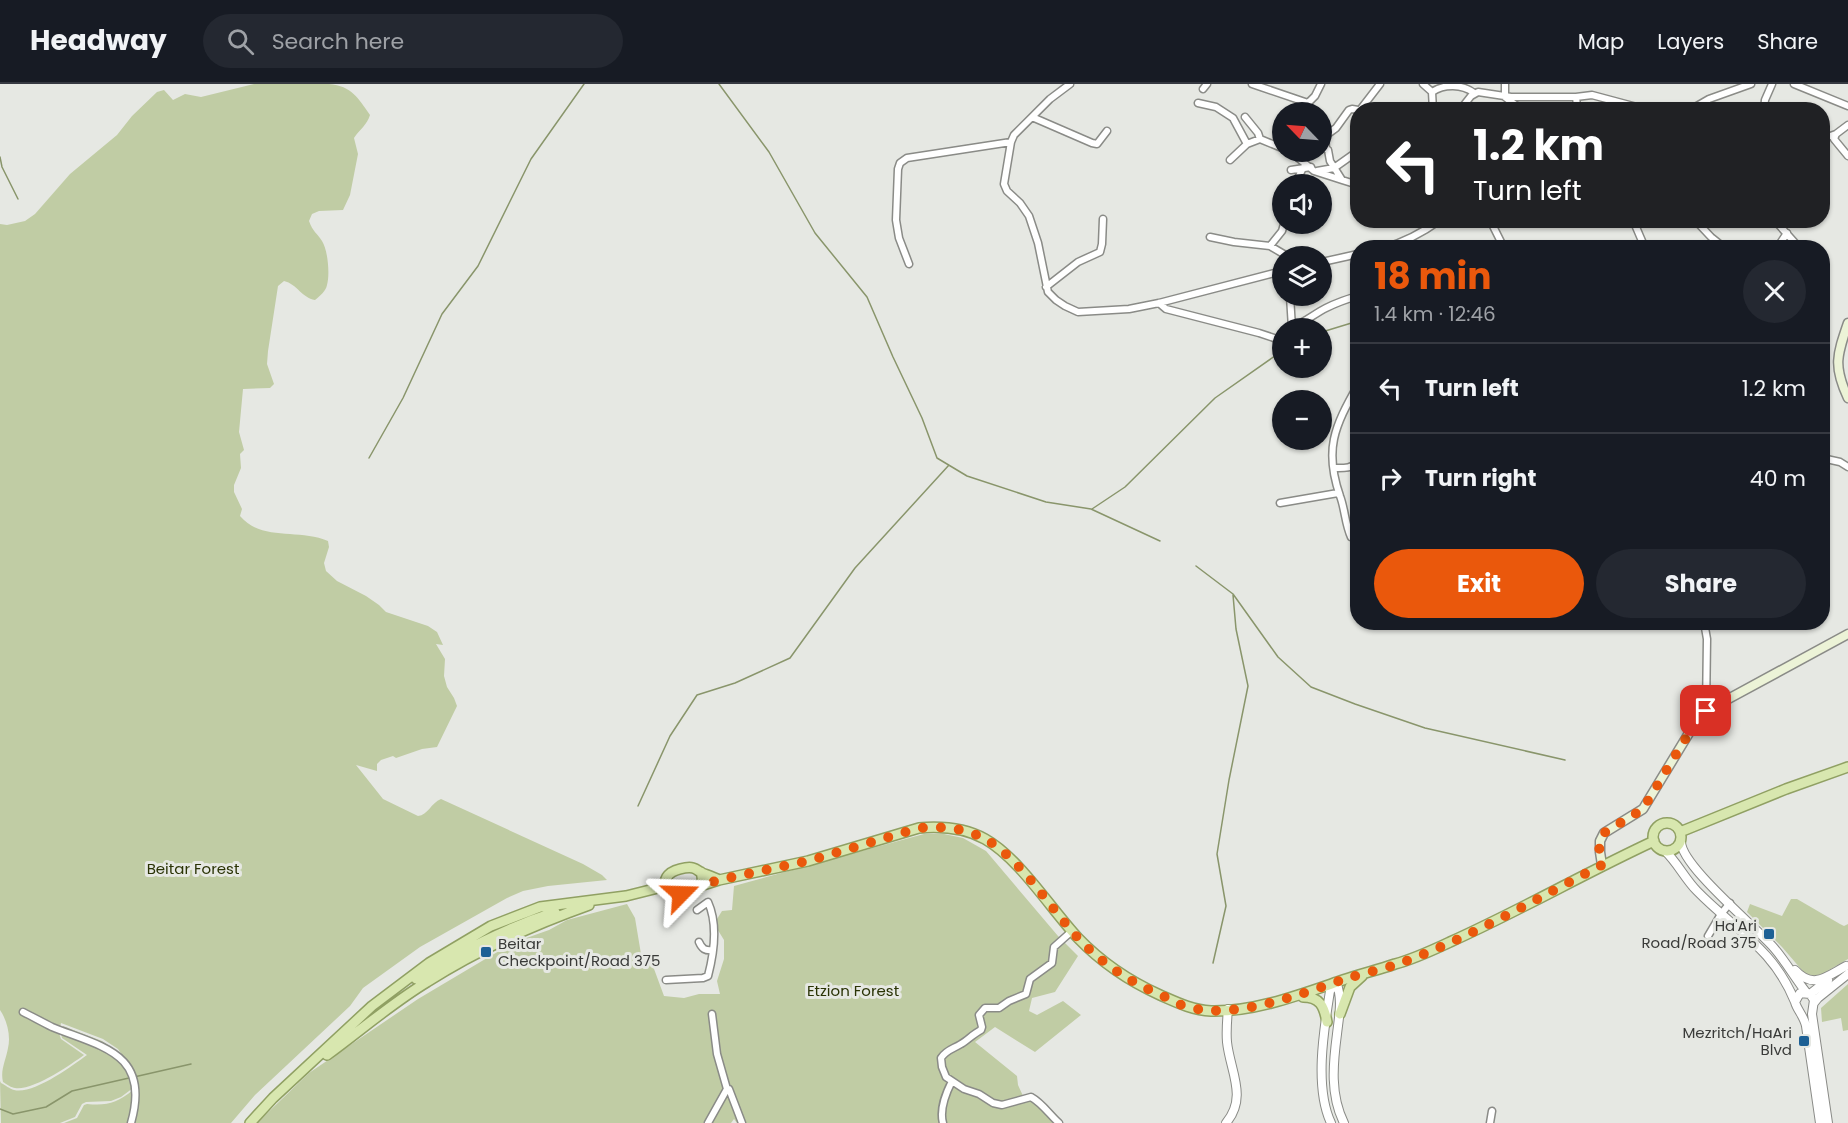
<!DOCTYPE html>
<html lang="en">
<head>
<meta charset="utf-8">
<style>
  :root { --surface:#171b24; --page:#242831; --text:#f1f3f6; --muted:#9ea1a6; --line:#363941; --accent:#ea580c }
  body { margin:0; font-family:Poppins,sans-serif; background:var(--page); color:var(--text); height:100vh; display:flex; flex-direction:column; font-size:22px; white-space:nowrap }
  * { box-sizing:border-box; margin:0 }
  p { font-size:20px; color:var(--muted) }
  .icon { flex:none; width:33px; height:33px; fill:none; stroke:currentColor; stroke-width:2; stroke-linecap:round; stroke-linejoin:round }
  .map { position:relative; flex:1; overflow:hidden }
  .details { position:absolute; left:1350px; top:156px; width:480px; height:390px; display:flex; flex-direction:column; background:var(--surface); border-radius:24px; box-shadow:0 2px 4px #0004 }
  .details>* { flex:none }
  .banner { position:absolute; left:1350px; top:18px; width:480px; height:126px; border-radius:24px; box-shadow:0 2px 4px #0004; background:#202124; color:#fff; overflow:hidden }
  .needle { width:39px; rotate:295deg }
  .controls { position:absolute; left:1272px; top:18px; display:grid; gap:12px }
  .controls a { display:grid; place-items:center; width:60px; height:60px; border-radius:50%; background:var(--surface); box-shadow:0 2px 4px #0004; font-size:30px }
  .pin { position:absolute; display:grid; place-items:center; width:51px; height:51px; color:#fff; margin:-26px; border-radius:12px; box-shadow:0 3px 9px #0006 }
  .me { position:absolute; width:66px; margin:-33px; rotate:68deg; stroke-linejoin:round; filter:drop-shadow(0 0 4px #0008) }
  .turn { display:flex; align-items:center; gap:21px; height:126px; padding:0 24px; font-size:27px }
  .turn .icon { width:78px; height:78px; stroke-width:2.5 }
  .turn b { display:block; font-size:42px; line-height:51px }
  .round { display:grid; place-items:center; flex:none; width:63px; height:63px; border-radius:32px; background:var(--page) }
  .overview { display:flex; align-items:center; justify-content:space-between; height:102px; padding:0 24px }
  h1 { font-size:36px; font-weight:700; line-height:45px; color:var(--accent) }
  .primary-button { display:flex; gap:12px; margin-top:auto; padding:12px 24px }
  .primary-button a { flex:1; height:69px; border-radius:36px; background:var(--accent); color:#fff; font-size:24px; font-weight:700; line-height:69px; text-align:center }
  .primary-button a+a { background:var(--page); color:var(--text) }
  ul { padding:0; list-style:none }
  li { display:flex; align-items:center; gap:18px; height:90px; padding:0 24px; border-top:2px solid var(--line) }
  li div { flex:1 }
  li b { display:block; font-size:22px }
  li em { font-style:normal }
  header { display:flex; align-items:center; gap:36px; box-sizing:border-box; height:84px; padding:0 30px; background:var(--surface); border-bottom:2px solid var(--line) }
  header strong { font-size:28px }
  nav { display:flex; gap:33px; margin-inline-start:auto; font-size:21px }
  .search { width:420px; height:54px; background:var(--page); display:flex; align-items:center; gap:15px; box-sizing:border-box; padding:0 21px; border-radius:33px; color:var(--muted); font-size:22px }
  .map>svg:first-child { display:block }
  .green { fill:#c0cca4 }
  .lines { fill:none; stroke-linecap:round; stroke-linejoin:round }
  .stream { stroke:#89956b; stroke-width:1.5 }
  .minor-casing { stroke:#8a8b87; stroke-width:9 }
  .tertiary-casing { stroke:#8a8b87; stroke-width:10 }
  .secondary-casing { stroke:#8a8b87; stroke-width:11 }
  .primary-casing { stroke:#90a063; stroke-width:12 }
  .minor { stroke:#fff; stroke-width:6 }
  .tertiary { stroke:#fff; stroke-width:8 }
  .secondary { stroke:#ecf3d7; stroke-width:8 }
  .primary { stroke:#d8e7af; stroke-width:9 }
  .route { stroke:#ea580c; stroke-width:10; stroke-dasharray:0 18 }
  .poi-dot { fill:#1d6095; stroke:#e6e8e3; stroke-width:2 }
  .labels { text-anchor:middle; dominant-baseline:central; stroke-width:6; stroke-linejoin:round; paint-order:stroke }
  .park-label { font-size:15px; fill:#2a3305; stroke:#e6e8e3 }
  .poi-label { font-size:15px; fill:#3a3b39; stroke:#e6e8e3; text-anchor:end }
</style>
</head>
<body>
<header>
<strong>Headway</strong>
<div class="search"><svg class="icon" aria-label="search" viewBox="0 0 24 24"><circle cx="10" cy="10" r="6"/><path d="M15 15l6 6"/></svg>Search here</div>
<nav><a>Map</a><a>Layers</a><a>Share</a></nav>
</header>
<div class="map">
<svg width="1848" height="1039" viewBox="0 0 1848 1039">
  <rect width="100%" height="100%" fill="#e6e8e3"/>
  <path class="green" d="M 254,0 L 329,0 C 352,2 358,14 370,31 C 367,41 360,45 354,54 L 358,70 L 350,111 L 343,126 L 319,127 L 312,130 L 309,137 C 313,148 317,149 322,157 C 328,166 330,191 327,201 C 326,207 320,212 315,216 C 302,214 297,200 284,197 L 278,202 L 268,267 L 267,280 L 274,300 L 270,304 L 243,305 L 239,348 L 244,366 L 240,370 L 241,384 L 234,401 L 234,408 L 242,425 L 240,432 C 262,458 298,444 328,457 L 329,463 L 324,479 L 326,487 L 337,497 L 366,512 L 379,521 L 386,528 L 428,542 L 437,548 L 443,561 L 436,560 L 445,575 L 444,592 L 447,603 L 454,614 L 457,622 L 437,663 L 422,665 L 396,674 L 393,672 L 381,676 L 377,680 L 377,687 L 356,681 L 383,715 L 418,732 C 428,731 431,719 441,715 L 583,780 L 602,791 L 607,796 L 548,802 L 523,807 L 507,814 L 420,863 L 363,904 L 350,922 L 255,1011 L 231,1039 L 64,1039 L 77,1034 L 84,1021 L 87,1020 C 107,1022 117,1019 133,1006 L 133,1004 L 121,1013 L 111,1017 L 86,1018 L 82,1020 L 75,1033 L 60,1039 L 1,1039 L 0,997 L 1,999 C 5,1001 10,1005 14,1006 C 33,1011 72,982 87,971 L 62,954 L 61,949 L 63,942 L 102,957 L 117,967 L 132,986 L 118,965 L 103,955 L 61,939 L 59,949 L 61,955 L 84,971 C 70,981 33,1007 15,1004 C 12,1004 6,1000 3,998 C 0,986 6,976 8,964 C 11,952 7,936 0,926 L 0,140 L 7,141 L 25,137 L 35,130 L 70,90 L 117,51 L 132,32 L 157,8 L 164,6 L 173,16 L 185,10 L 201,13 Z
    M 924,750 L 944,750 L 963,754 L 986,767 L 1058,852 L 1078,872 L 1055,908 L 1032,914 L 1029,927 L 1037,931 L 1063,917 L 1081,931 L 1035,968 L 995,943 L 975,958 L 1017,992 L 1018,1001 L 1023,1012 L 1028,1012 L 1055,1039 L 737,1039 L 734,1035 L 731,1039 L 257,1039 L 309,989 L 418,915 L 487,874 L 515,858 L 549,846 L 567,836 L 627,820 L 635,834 L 641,870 L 650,874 L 664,912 L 684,914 L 699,910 L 720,910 L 717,897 L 724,875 L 724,856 L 716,843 L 717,835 L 722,827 L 732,826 L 734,802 Z
    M 1791,815 L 1797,815 L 1840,840 L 1844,842 L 1848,840 L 1848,875 L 1817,893 L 1807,892 L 1782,863 L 1747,828 L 1750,820 L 1782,832 Z
    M 1848,900 L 1848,946 L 1843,947 L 1841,934 L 1822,938 L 1821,924 Z"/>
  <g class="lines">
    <path class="stream" d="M 719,0 L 769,68 L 815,149 L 867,213 L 893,273 L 922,334 L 937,374 L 967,392 L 1046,418 L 1091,425 L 1160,457
      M 0,73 L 2,83 L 18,115
      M 1322,248 L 1358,237
      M 369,374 L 403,314 L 442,230 L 478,182 L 531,75 L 584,0
      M 1092,425 L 1125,403 L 1215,314 L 1282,267
      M 1196,482 L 1233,510 L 1278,573 L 1311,603 L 1355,620 L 1425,644 L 1565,676
      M 638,722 L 670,652 L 697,611 L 735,599 L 790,574 L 855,484 L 949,381
      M 1213,879 L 1226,822 L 1217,770 L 1229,696 L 1248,602 L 1236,545 L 1233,511
      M 134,993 L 191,980
      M 0,1025 L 13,1030 L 46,1023 L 72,1007 L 129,994"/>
    <defs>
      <path id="minor" d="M 1070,0 L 1050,15 L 1014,51 L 1011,58 L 1004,100 L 1007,107 L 1020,119 L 1029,132 L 1038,159 L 1048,208 L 1056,216 L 1065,222 L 1078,228 L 1129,225 L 1159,219 L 1282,187
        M 1252,0 L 1308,19
        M 1423,0 L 1432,8 L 1433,26
        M 1794,0 L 1848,22
        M 1203,5 L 1207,0
        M 1432,8 C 1444,0 1462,0 1474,9
        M 1505,12 L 1505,0
        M 1505,13 L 1522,26
        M 1576,13 L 1577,22 L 1581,26
        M 1198,19 L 1216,23 L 1233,34 L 1247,60
        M 1308,19 L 1315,12 L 1321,0
        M 1308,19 L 1310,28
        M 1360,26 L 1380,0
        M 1460,26 L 1471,12 L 1478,8 L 1511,13 L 1576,13 L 1592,11 L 1648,26
        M 1690,26 L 1709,15 L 1751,0
        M 1764,26 L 1765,16 L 1772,0
        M 1032,33 L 1092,59 L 1097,60 L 1107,47
        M 1245,33 L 1258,49 L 1260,55 L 1282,64
        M 1322,46 L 1325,52 L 1326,65 L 1328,66 L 1330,77 L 1342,96 L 1358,101
        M 1836,50 L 1834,55 L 1848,72
        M 1325,52 L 1336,44 L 1349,26 L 1352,25 L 1358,26
        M 1822,55 L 1836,50 L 1848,41
        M 1291,68 L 1314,87 L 1342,96
        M 1230,76 L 1247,60 L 1260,55
        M 1291,86 L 1311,83
        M 1317,87 L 1334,84 L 1358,67
        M 1295,100 L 1303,84
        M 1490,136 L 1504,164
        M 1633,136 L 1645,164
        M 1695,136 L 1711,153 L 1721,161
        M 1779,141 L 1796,160
        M 1210,153 L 1234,158 L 1270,162 L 1287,172
        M 1399,160 L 1417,164
        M 1270,162 L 1282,147 L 1284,140
        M 1384,164 C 1405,158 1422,149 1440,136
        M 1777,164 L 1787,149
        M 1322,178 L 1358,170
        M 909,180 L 899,154 L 896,136 L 898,85 L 900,79 L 907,74 L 1011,58
        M 1046,203 L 1078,178 L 1100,168 L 1102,160 L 1103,135
        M 1290,212 L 1292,244
        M 1159,219 L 1166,225 L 1259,249 L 1277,255
        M 1292,243 C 1306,238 1314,230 1326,224 C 1336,219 1347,215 1358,212
        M 1822,374 L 1840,378 L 1848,383
        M 1334,384 C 1342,384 1352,385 1358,378
        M 1280,419 L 1338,409
        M 1351,453 C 1345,440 1345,425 1340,412 C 1324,366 1334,343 1358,301
        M 1704,538 L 1707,555 L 1706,627
        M 1708,852 L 1721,830 L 1730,819
        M 699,858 C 702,865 705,867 713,866
        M 666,896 L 703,894 L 708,892 C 714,869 718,840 708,818 L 697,826
        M 23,928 C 33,933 42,938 52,943 C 102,963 151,969 131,1039
        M 712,930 L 717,970 L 727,1005 L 729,1005 L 742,1039
        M 708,1039 L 727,1005
        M 943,1039 C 939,1025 946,1009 952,997
        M 1059,1039 C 1050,1031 1042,1019 1031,1013 L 1002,1021 L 993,1019 L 979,1010 L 964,1005 L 946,993 L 942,983 L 941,974 C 946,966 953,965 961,960 C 968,956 973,950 981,946 L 982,943 L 979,931 L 985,924 L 999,924 L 1009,917 L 1026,910 L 1030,895 L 1052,879 L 1054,863 L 1072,847
        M 1490,1039 L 1492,1027"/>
      <path id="tertiary" d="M 1681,757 C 1680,781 1756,843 1774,864 C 1786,878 1795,894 1806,908
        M 1665,767 C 1677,778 1685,795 1697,807 C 1734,845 1774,865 1795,918
        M 1795,886 C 1813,906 1827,892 1846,882
        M 1336,898 C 1343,915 1339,932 1337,950 C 1333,980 1330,1011 1344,1039
        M 1810,910 L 1800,909 L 1795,918 C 1797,926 1804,932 1806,942 L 1820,1039
        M 1810,910 L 1814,916 L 1812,930 L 1828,1039
        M 1810,910 L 1828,896
        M 1814,919 L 1818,914 L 1848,890
        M 1226,1039 C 1248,1013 1230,987 1227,958 C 1226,947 1227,936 1228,925
        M 1331,1039 C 1314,1003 1324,945 1330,907 L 1336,898"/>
      <path id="secondary" d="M 1848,239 C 1837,271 1833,282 1848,314
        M 1602,781 L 1600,768 L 1600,757 L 1604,749 L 1643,725 L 1689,649 L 1706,627 L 1848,550"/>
      <path id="primary" d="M1653 753a14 14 0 1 1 28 0a14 14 0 1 1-28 0Z
        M 1680,748 L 1786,705 L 1848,683
        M 701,788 C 704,797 702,804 693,808 C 669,819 652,792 680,785 C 684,784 689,783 693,784 C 697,785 698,787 702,789 C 707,791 713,793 719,796
        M 700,802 L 719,796 L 808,777 L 919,744 C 942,742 965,744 985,755 C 1019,774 1051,825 1078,854 C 1102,879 1129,897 1160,911 C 1176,918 1192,926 1211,927 C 1255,928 1302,910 1343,896 C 1360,890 1378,886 1395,880 C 1414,875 1433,866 1450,858 C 1519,827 1585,789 1654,757
        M 416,895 C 461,868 505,844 555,828
        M 1303,913 C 1320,913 1324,922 1327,938
        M 1340,930 L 1350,903 L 1362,892
        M 327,971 C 360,947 392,919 427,898 C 477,866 533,841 589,821
        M 250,1039 L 273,1014 L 372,922 L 429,879 L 491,842 L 540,823 L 626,812 L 666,802"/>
    </defs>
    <use href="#minor" class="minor-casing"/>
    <use href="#tertiary" class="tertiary-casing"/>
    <use href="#secondary" class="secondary-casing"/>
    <use href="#primary" class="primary-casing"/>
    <use href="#minor" class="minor"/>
    <use href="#tertiary" class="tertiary"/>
    <use href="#secondary" class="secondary"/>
    <use href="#primary" class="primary"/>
  </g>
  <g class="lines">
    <path class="route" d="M 681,810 L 693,808 L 700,802 L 719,796 L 808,777 L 919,744 C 942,742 965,744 985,755 C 1019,773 1051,825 1078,854 C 1102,880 1130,898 1163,912 C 1171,916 1179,921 1188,923 C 1233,936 1298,911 1342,896 C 1360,890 1380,886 1398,880 C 1468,855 1536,815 1602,781 L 1599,768 L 1600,757 L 1604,749 L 1643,725 L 1689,649 L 1706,627"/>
  </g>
  <g class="poi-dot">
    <rect x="1763" y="844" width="12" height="12" rx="3"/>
    <rect x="480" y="862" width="12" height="12" rx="3"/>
    <rect x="1798" y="951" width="12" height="12" rx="3"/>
  </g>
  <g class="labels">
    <g class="park-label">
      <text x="193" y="784">Beitar Forest</text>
      <text x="853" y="906">Etzion Forest</text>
    </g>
    <g class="poi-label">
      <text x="1757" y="841">Ha'Ari<tspan x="1757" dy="17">Road/Road 375</tspan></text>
      <text x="498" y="859" text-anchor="start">Beitar<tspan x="498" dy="17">Checkpoint/Road 375</tspan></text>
      <text x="1792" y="948">Mezritch/HaAri<tspan x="1792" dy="17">Blvd</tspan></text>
    </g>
  </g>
</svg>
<div class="controls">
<a><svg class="needle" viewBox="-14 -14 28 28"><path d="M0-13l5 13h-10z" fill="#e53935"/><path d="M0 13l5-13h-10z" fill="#9ea1a6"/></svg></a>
<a><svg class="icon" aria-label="sound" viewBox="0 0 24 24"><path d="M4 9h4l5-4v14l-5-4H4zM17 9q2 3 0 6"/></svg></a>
<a><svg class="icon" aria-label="layers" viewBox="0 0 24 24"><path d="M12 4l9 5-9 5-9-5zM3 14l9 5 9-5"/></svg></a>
<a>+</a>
<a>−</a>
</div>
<div class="pin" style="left:1706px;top:627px;background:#d93025"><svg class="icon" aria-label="arrive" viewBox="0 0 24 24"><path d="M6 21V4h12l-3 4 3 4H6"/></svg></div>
<svg class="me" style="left:681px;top:810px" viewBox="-20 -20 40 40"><path d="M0-17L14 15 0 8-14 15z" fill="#ea580c" stroke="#fff" stroke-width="4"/></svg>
<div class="banner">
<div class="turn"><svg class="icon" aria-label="left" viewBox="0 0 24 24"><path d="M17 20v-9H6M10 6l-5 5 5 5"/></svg><div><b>1.2 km</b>Turn left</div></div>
</div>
<section class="details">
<div class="overview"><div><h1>18 min</h1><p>1.4 km · 12:46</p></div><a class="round"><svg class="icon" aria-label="close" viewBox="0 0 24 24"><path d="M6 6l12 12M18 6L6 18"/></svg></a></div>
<ul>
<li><svg class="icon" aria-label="left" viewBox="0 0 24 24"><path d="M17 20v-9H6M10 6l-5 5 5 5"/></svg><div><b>Turn left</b></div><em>1.2 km</em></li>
<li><svg class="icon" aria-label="right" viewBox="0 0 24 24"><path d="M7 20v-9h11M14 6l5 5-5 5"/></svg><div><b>Turn right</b></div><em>40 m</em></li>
</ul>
<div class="primary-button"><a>Exit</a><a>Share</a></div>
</section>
</div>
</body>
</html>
